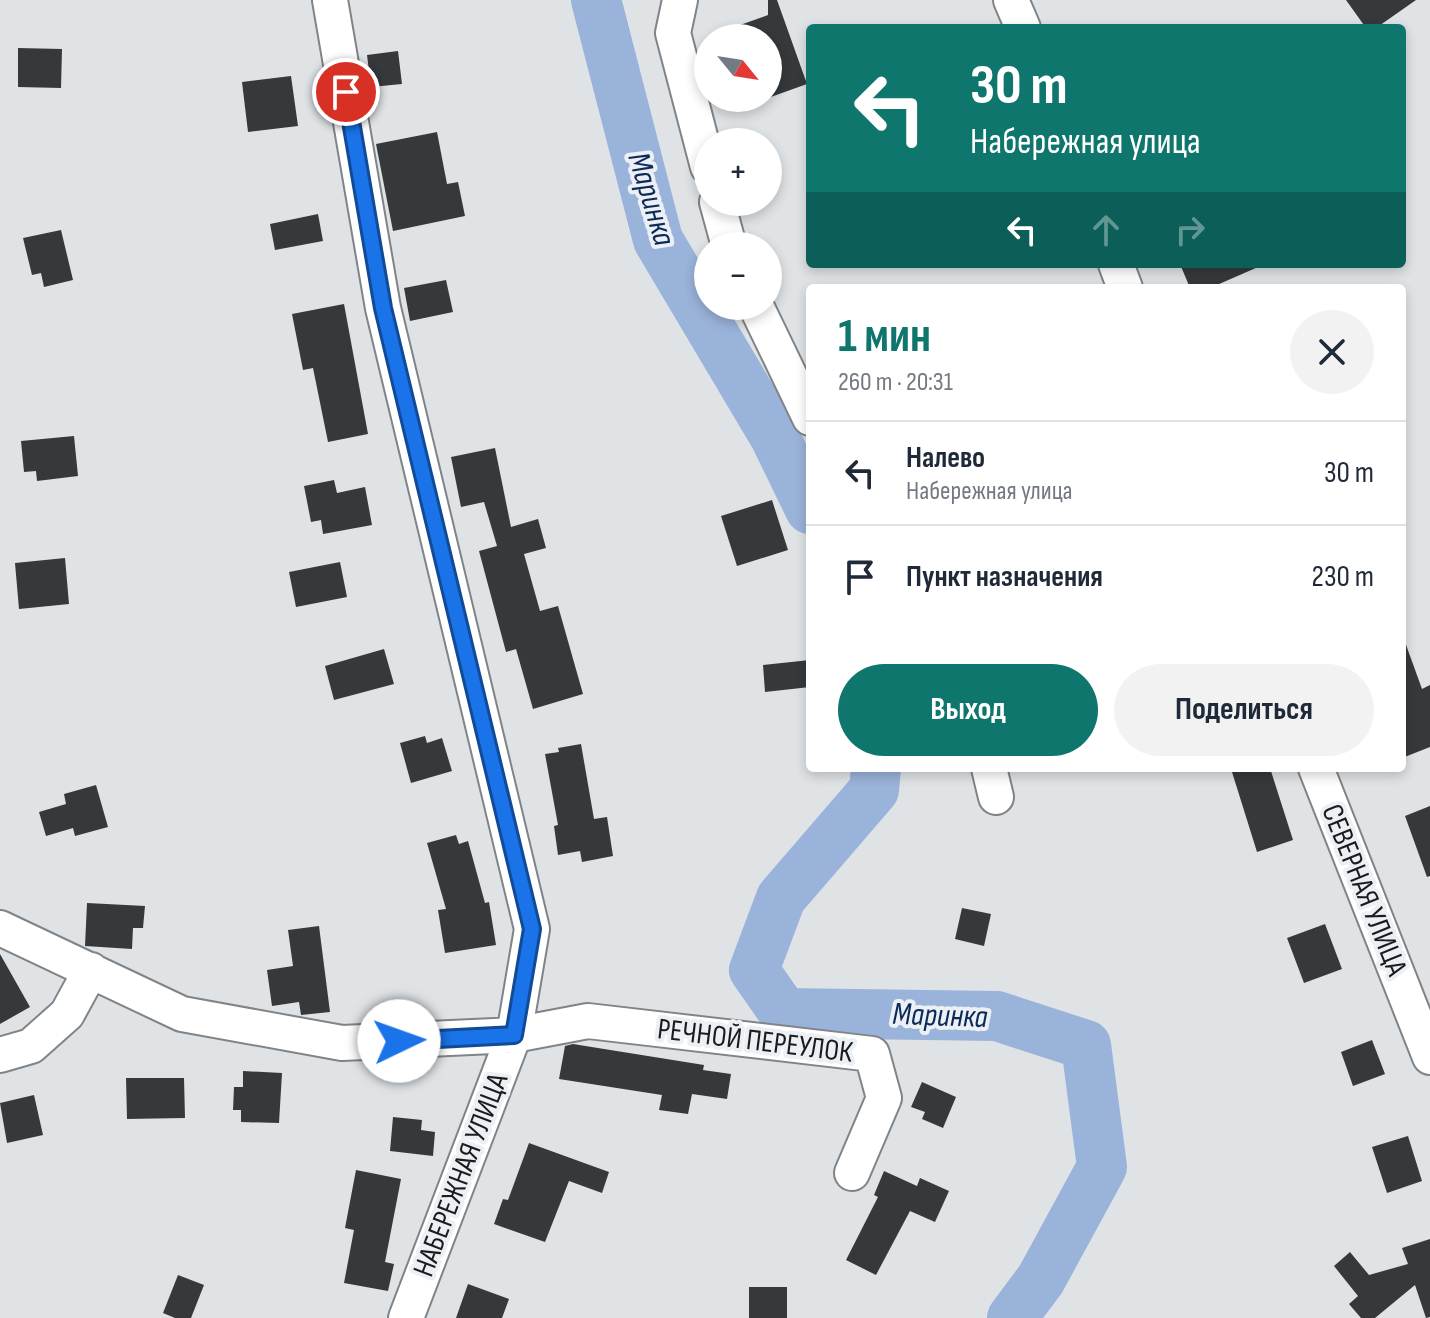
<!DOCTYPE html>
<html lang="ru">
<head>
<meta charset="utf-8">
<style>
  :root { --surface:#fff; --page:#f2f2f3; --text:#1f2937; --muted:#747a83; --line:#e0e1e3; --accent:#0f766e }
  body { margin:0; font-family:"Sofia Sans Condensed",sans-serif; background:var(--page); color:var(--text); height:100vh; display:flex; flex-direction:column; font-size:30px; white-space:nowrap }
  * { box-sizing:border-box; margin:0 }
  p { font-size:26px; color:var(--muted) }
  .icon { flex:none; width:44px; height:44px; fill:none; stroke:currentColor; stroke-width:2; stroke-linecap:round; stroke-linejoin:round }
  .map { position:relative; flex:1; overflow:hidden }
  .sheet { position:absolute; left:806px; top:284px; width:600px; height:488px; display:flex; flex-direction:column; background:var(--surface); border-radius:8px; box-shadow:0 4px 12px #0003 }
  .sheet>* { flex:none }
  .hud { position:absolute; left:806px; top:24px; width:600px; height:244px; border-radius:8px; box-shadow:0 4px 12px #0003; background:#0f766e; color:#fff; overflow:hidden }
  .needle { width:52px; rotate:120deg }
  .fabs { position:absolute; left:694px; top:24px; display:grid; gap:16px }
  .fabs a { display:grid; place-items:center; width:88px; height:88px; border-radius:50%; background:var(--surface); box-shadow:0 4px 12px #0003; font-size:40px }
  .pin { position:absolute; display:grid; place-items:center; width:68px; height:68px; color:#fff; margin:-34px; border:4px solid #fff; border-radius:50%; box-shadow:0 2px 8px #0007 }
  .me { position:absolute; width:88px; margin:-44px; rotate:87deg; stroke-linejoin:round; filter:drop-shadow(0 0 6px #0008) }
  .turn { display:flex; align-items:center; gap:28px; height:168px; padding:0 32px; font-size:36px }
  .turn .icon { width:104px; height:104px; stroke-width:2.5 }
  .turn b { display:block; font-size:56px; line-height:68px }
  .lanes { display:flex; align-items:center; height:76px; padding:0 32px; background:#0003; justify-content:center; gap:40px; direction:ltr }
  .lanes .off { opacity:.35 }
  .round { display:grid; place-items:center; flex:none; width:84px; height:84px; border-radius:42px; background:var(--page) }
  .summary { display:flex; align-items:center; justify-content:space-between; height:136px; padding:0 32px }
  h1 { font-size:48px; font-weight:700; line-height:60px; color:var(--accent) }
  .cta { display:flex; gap:16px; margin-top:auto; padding:16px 32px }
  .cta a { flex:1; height:92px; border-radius:48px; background:var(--accent); color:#fff; font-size:32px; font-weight:700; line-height:92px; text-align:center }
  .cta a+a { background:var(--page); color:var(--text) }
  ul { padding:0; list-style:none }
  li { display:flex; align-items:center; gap:24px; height:104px; padding:0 32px; border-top:2px solid var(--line) }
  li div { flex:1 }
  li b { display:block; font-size:30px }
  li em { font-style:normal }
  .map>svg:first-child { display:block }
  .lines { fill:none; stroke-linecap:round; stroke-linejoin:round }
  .river { stroke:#9ab3da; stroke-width:50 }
  .building { fill:#36393c }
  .street-casing { stroke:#818487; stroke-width:38 }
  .street { stroke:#fff; stroke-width:34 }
  .route-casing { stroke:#114b97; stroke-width:20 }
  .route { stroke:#1a73e8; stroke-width:14 }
  .labels { text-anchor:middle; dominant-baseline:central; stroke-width:8; stroke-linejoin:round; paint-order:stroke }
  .street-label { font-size:30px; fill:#1a1b1d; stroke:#ecf0f4 }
  .water-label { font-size:32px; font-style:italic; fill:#0b2a59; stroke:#ecf0f4 }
</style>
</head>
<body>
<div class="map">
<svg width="1430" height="1318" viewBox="0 0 1430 1318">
  <rect width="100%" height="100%" fill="#dfe3e6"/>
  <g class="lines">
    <path class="river" d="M 596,0 L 658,240 L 775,437 L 810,509
      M 876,768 L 874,790 L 781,898 L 754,970 L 784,1013 L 997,1016 L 1086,1045 L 1102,1167 L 1041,1279 L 1012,1318"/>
  </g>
  <path class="building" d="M 768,0 L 777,0 L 807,84 L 768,98 L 768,38 L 712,38 L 712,35 L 768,15 Z
    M 1346,0 L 1416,0 L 1376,28 L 1366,28 Z
    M 18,48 L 62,49 L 61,88 L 18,87 Z
    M 398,51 L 402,84 L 371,87 L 367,55 Z
    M 291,76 L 298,126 L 248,132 L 242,82 Z
    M 437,132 L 447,184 L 458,182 L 465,216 L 393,231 L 376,144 Z
    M 318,214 L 323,241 L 275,250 L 270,224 Z
    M 61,230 L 73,280 L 44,287 L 41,273 L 32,275 L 23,238 Z
    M 1180,264 L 1265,264 L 1210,288 L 1190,288 Z
    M 446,280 L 453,312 L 410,321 L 404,288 Z
    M 344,304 L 368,434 L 328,442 L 313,368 L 303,370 L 292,314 Z
    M 74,436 L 78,476 L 37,481 L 36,471 L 24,472 L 21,441 Z
    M 495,448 L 511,527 L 538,519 L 546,548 L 524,554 L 540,611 L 558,606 L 583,694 L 533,709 L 516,649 L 506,652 L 479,551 L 497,546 L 484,502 L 461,507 L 451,457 Z
    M 334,480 L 337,493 L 365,487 L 372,525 L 323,534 L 321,520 L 311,522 L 304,486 Z
    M 772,500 L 788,550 L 737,566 L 721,516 Z
    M 65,558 L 69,604 L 19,609 L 15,563 Z
    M 340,562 L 347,597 L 296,607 L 289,572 Z
    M 1405,642 L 1422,689 L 1430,685 L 1430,747 L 1402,758 L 1402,643 Z
    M 384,649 L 394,684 L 334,700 L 325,666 Z
    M 810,660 L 810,687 L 765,692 L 763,665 Z
    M 425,736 L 427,743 L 442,738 L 452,771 L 411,783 L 400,743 Z
    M 581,744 L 594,819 L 607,817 L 613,856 L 582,862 L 580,851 L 558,855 L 554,826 L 558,825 L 545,754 L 559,752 L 558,748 Z
    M 1245,768 L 1270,768 L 1293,840 L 1257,852 L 1232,772 Z
    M 96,785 L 108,827 L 75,836 L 73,828 L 46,836 L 39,812 L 66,804 L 64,794 Z
    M 1430,806 L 1430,876 L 1427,877 L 1405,816 Z
    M 456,835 L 459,844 L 468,841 L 485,903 L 489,902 L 496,945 L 445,953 L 438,910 L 446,909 L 427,843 Z
    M 87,903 L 145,906 L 143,928 L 133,928 L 132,949 L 85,946 Z
    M 962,908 L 991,914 L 984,946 L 955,939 Z
    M 1325,924 L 1342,969 L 1304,983 L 1287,938 Z
    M 319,926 L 330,1012 L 301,1015 L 299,1002 L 272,1006 L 267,970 L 293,966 L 288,930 Z
    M 0,954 L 30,1007 L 0,1024 Z
    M 1372,1040 L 1385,1074 L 1353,1086 L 1341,1052 Z
    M 573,1044 L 704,1065 L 703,1070 L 731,1074 L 727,1099 L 692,1094 L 688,1114 L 659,1110 L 662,1095 L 559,1079 L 565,1046 Z
    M 243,1071 L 282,1073 L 279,1123 L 241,1122 L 241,1110 L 233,1110 L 234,1087 L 243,1087 Z
    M 126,1078 L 184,1078 L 185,1118 L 127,1119 Z
    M 922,1082 L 956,1097 L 943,1128 L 922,1119 L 925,1112 L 911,1107 Z
    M 34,1095 L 43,1135 L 7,1143 L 0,1103 Z
    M 393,1117 L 422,1120 L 421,1130 L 435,1132 L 433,1156 L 390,1151 Z
    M 1408,1136 L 1422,1181 L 1387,1193 L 1372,1147 Z
    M 529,1143 L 609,1172 L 602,1193 L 569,1181 L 545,1242 L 494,1224 L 503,1199 L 508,1200 Z
    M 356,1170 L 401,1179 L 385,1262 L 394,1264 L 388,1291 L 344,1283 L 354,1230 L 345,1228 Z
    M 884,1171 L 917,1186 L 920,1178 L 949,1191 L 935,1222 L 910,1211 L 876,1275 L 846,1260 L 878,1197 L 874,1195 Z
    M 1430,1239 L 1430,1317 L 1426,1318 L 1415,1285 L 1375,1318 L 1361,1318 L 1349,1304 L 1358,1296 L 1334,1266 L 1350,1252 L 1369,1275 L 1408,1264 L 1402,1248 Z
    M 178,1275 L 204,1285 L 191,1318 L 175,1318 L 163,1313 Z
    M 468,1284 L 509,1299 L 502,1318 L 456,1318 Z
    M 749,1287 L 787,1287 L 787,1318 L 749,1318 Z"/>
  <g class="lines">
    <defs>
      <path id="street" d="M 330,0 L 383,308 L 532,929 L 514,1035 L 406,1318
        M 680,0 L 673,33 L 708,167
        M 1011,0 L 1023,28
        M 717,202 L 729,246
        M 1116,264 L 1125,288
        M 756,306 L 810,418
        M 989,768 L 996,797
        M 1316,768 L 1430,1057
        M 0,928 L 182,1014 L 342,1043 L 514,1035 L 588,1021 L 872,1054 L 884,1098 L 852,1173
        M 0,1055 L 31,1046 L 67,1014 L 91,970"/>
    </defs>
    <use href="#street" class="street-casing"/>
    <use href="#street" class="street"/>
  </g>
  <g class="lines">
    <defs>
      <path id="route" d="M 346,92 L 383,308 L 532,929 L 514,1035 L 399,1041"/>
    </defs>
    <use href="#route" class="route-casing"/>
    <use href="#route" class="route"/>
  </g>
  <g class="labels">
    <g class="street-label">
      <text transform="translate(1364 890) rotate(68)">СЕВЕРНАЯ УЛИЦА</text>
      <text transform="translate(755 1041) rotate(7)">РЕЧНОЙ ПЕРЕУЛОК</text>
      <text transform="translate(461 1175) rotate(-69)">НАБЕРЕЖНАЯ УЛИЦА</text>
    </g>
    <g class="water-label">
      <text transform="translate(651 199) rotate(73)">Маринка</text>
      <text transform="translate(940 1016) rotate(2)">Маринка</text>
    </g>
  </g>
</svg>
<div class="fabs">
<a><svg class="needle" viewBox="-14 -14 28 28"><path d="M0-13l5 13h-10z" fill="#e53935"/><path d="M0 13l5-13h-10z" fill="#747a83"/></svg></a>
<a>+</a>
<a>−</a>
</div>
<div class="pin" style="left:346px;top:92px;background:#d93025"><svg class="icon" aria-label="arrive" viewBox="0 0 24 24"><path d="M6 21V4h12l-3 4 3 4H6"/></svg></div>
<svg class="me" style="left:399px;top:1041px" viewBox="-20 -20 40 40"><circle r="19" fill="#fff"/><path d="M0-13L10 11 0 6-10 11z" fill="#1a73e8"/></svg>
<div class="hud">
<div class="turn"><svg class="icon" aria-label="left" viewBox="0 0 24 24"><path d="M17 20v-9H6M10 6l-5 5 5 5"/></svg><div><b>30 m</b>Набережная улица</div></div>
<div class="lanes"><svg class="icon" aria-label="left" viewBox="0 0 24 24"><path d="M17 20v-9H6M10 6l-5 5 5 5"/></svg><svg class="icon off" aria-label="ahead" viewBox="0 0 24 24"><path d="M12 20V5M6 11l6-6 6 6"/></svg><svg class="icon off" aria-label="right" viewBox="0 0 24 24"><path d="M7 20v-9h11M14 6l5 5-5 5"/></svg></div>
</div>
<section class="sheet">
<div class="summary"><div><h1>1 мин</h1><p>260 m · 20:31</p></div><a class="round"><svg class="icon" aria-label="close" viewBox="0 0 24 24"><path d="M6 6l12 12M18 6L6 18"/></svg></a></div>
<ul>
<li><svg class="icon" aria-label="left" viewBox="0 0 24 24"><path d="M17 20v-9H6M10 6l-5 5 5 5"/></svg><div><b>Налево</b><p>Набережная улица</p></div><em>30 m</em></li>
<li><svg class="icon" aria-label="arrive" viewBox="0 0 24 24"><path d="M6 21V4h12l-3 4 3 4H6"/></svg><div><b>Пункт назначения</b></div><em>230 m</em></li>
</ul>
<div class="cta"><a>Выход</a><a>Поделиться</a></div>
</section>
</div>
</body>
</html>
